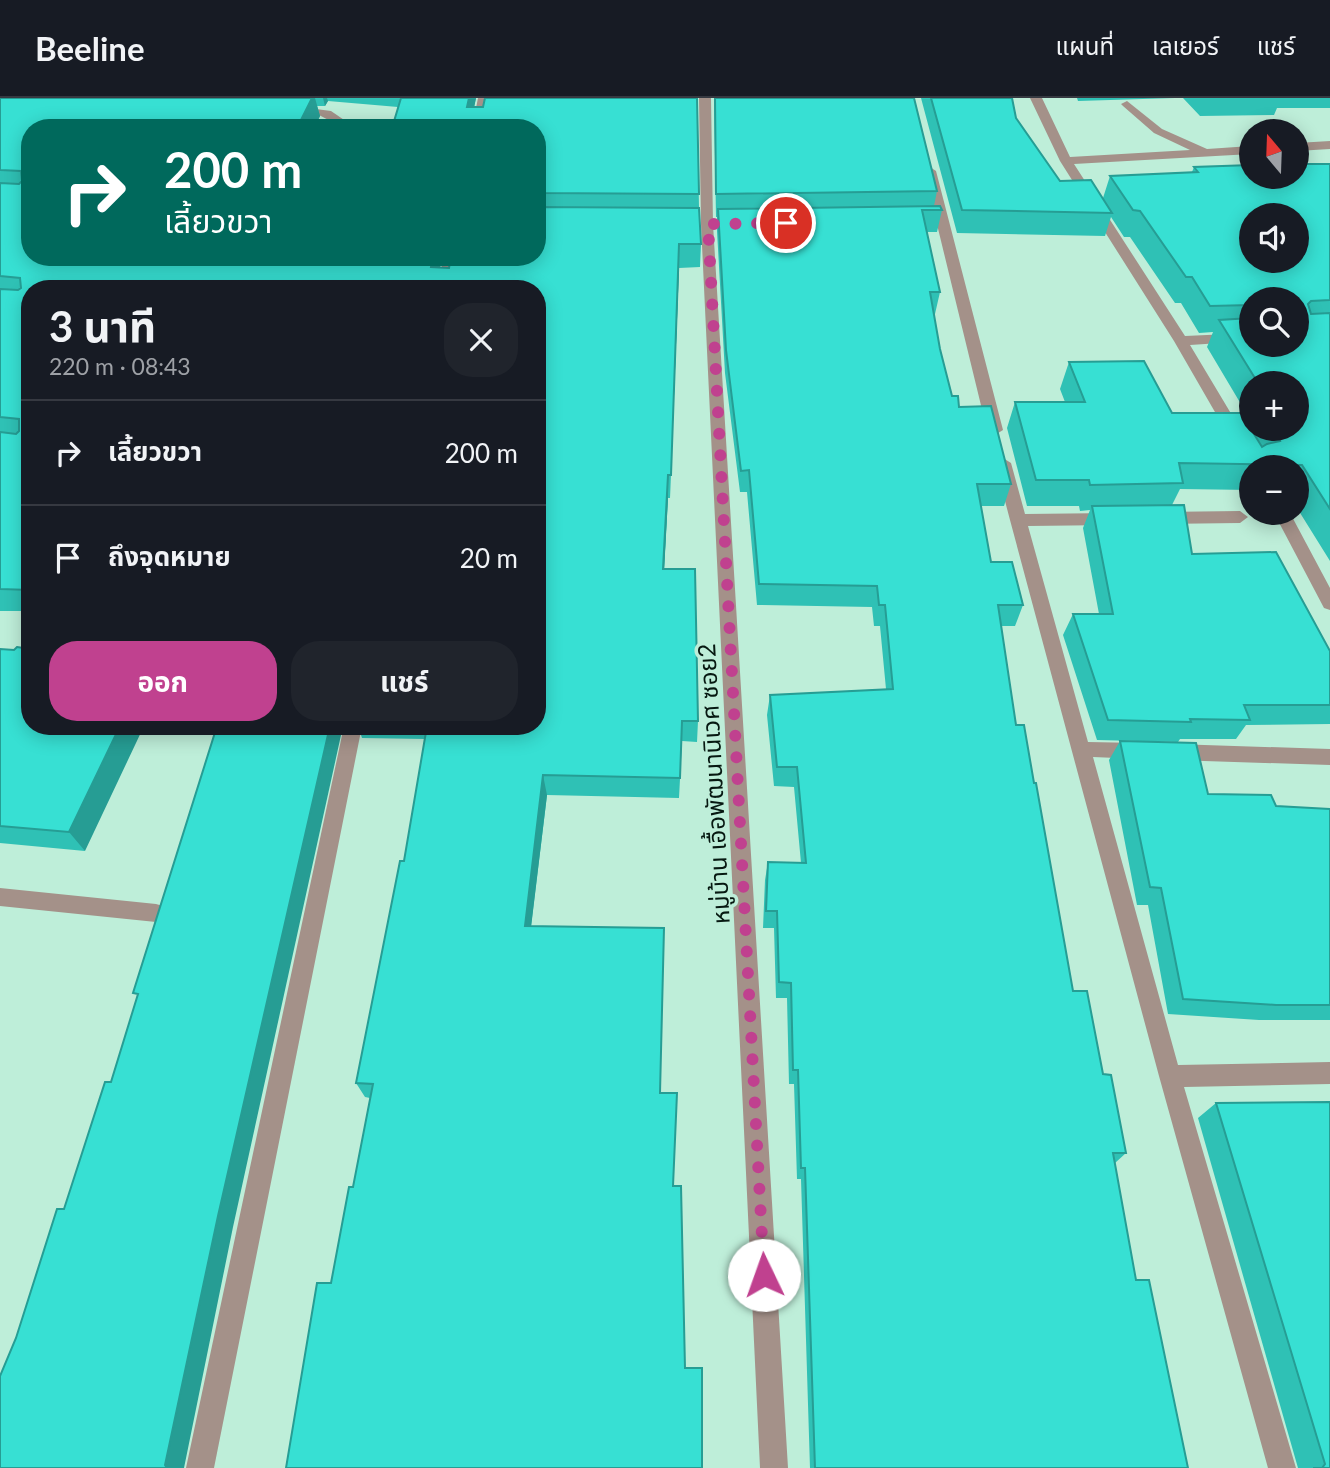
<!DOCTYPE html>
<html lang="th">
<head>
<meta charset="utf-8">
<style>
  :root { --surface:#171b24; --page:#20242c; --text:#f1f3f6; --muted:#9ea1a6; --line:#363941; --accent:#c0418f }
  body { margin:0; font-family:Lato,"Noto Sans Thai",sans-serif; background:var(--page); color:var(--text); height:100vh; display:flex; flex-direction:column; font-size:26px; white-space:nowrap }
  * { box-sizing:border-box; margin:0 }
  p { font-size:23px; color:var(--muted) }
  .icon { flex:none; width:38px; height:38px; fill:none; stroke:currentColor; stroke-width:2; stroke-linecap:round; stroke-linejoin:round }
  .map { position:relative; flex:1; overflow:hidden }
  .drawer { position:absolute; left:21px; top:182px; width:525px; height:455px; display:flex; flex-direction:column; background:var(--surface); border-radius:28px; box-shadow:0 4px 18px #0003 }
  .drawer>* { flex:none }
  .guide { position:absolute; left:21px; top:21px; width:525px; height:147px; border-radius:28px; box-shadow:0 4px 18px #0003; background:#00695c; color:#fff; overflow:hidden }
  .needle { width:46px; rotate:341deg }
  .fabs { position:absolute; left:1239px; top:21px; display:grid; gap:14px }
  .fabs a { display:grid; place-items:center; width:70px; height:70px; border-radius:50%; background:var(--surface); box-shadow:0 4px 18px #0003; font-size:35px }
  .pin { position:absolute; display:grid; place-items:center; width:60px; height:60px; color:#fff; margin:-30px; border:4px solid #fff; border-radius:50%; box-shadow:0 2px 7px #0007 }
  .me { position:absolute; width:77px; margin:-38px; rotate:357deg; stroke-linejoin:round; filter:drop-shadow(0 0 5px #0008) }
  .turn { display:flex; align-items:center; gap:24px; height:147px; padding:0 28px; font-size:32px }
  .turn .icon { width:91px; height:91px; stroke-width:2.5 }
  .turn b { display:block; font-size:49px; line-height:60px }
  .round { display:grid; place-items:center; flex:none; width:74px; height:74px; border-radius:28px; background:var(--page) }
  .headline { display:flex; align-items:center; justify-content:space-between; height:119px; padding:0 28px }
  h1 { font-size:42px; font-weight:700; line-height:52px }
  .button { display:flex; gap:14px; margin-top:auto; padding:14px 28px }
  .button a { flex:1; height:80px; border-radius:28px; background:var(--accent); color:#fff; font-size:28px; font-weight:700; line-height:80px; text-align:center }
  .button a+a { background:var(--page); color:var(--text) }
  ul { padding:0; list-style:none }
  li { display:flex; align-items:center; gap:21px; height:105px; padding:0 28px; border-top:2px solid var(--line) }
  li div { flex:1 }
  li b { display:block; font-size:26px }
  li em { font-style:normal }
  header { display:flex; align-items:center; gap:42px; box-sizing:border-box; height:98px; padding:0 35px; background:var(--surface); border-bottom:2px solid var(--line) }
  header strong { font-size:33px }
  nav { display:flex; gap:38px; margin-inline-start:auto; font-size:24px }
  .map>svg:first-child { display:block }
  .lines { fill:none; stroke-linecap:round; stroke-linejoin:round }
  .minor { fill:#a49189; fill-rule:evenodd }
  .wall { fill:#2fc1b5; fill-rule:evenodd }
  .shaded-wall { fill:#269d94 }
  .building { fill:#37e0d3; stroke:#269d94; stroke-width:2; fill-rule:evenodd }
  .route { stroke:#c0418f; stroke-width:12; stroke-dasharray:0 21.6 }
  .labels { text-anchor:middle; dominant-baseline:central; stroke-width:7; stroke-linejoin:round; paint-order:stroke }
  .street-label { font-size:24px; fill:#061811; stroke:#beeed9 }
</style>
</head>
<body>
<header>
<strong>Beeline</strong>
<nav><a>แผนที่</a><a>เลเยอร์</a><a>แชร์</a></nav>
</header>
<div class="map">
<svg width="1330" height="1370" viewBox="0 0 1330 1370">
  <rect width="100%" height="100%" fill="#beeed9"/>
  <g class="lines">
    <path class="minor" d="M 478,0 L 490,0 L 484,30 L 472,30 Z
      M 699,0 L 711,0 L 713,126 L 788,1370 L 760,1370 L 701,126 Z
      M 1030,0 L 1042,0 L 1070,59 L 1190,52 L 1154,35 L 1123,8 L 1121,6 L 1127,3 L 1162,31 L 1207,51 L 1251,48 L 1251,56 L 1074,66 L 1185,238 L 1251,235 L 1251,243 L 1190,247 L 1263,369 L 1251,369 L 1249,373 L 1174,243 L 1060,63 Z
      M 293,8 L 331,13 L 350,26 L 348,30 L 336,30 L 338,27 L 319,17 L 289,13 L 289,9 Z
      M 1330,43 L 1330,51 L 1297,53 L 1297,45 Z
      M 930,69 L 936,73 L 1003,332 L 995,337 L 987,332 L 924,73 Z
      M 444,159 L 458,159 L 451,191 L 437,191 Z
      M 1003,360 L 1011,365 L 1025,416 L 1113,415 L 1121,421 L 1113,427 L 1028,428 L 1088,644 L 1140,645 L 1147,648 L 1149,653 L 1147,658 L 1140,661 L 1093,659 L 1178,967 L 1330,964 L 1330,986 L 1184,989 L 1296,1370 L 1268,1370 L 1159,978 L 1010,422 L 995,365 Z
      M 1240,413 L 1248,419 L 1240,425 L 1160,426 L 1152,420 L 1160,414 Z
      M 1274,415 L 1290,415 L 1330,490 L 1330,512 L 1324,510 Z
      M 344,628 L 362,628 L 214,1370 L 186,1370 Z
      M 1174,646 L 1330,651 L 1330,667 L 1174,662 L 1167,659 L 1165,654 L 1167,649 Z
      M 0,790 L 156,806 L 163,808 L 166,815 L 163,822 L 156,824 L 0,808 Z"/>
  </g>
  <path class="wall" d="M 0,0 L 476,0 L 474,9 L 483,9 L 485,0 L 697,0 L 699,110 L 701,146 L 700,169 L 679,170 L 670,400 L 668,400 L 664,471 L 695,471 L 698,623 L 697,644 L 682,643 L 679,700 L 547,697 L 531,828 L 664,830 L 660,995 L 677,995 L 673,1088 L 681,1088 L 685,1270 L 702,1270 L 702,1370 L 286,1370 L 317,1185 L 331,1185 L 349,1089 L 353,1089 L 370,1000 L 365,999 L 356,985 L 400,763 L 404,763 L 425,641 L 362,640 L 358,628 L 537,628 L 537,191 L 30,191 L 30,513 L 0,513 ZM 328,3 L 398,9 L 392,30 L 537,30 L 537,159 L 451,159 L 449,170 L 440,170 L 442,159 L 30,159 L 30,30 L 314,30 L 320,18 L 317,8 L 325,8 Z
    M 714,0 L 914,0 L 937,93 L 934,108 L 942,112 L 937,134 L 927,134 L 940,194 L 935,216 L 934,216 L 940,251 L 952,298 L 1011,386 L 1004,408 L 981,408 L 991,464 L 1023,507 L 1015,528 L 1001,528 L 1016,627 L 1034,685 L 1073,893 L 1103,976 L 1126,1055 L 1115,1065 L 1136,1182 L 1188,1370 L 810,1370 L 801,1081 L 797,1081 L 794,986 L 789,986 L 787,900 L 776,900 L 774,830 L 763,830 L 765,782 L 768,764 L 801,765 L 794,689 L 774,688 L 767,617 L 770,597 L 886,591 L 880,528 L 874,528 L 872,509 L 757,507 L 747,394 L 740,394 L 725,275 L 717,133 L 717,119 L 716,119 Z
    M 921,0 L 1012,0 L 1016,20 L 1060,83 L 1103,100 L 1110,78 L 1192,74 L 1194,69 L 1330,66 L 1330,463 L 1297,410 L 1297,369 L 1251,369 L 1251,392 L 1180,391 L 1172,407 L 1192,456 L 1330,553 L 1330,626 L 1246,627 L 1236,641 L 1180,641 L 1178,644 L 1097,642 L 1063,537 L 1073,516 L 1099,516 L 1083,430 L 1090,412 L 1080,413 L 1079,408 L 1027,408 L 1007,330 L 1015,304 L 1065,304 L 1060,291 L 1069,264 L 1172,315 L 1253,335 L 1255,331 L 1297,331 L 1297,285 L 1251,285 L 1251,323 L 1207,249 L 1213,234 L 1199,235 L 1181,205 L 1175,205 L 1130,139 L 1124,139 L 1111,119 L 1105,138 L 957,135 ZM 1251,201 L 1297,201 L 1251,247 Z
    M 1077,0 L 1175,0 L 1078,3 Z
    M 1183,0 L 1330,0 L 1330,10 L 1277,10 L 1274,17 L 1200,18 Z
    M 0,551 L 85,753 L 0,745 Z
    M 1120,643 L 1208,696 L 1276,708 L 1330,711 L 1330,922 L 1259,922 L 1168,916 L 1148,807 L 1137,807 L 1109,662 Z
    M 1216,1005 L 1330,1370 L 1298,1370 L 1198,1020 Z"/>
  <path class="shaded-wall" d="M 312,0 L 315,0 L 320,18 L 314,30 L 297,30 Z
    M 323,0 L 327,0 L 328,3 L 325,8 Z
    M 469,0 L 476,0 L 470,30 L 467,9 Z
    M 679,146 L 679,170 L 670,400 L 671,377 Z
    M 433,159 L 442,159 L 435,191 L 431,169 Z
    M 668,377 L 668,400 L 663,493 L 663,471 Z
    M 120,628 L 144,628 L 85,753 L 69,734 Z
    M 330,628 L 343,628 L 233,1129 L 184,1370 L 167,1370 L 165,1367 L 218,1118 Z
    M 543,677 L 547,697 L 529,846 L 525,828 Z"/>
  <path class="building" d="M 0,0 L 312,0 L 297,30 L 30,30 L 30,159 L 433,159 L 431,169 L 449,170 L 451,159 L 537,159 L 537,109 L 699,110 L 701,146 L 679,146 L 671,377 L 668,377 L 663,471 L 695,471 L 698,623 L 682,623 L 680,680 L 543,677 L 525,828 L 664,830 L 660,995 L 677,995 L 673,1088 L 681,1088 L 685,1270 L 702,1270 L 702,1370 L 286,1370 L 317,1185 L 331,1185 L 349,1089 L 353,1089 L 373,986 L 356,985 L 400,763 L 404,763 L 427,628 L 537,628 L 537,191 L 30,191 L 30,492 L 0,491 L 0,334 L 16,336 L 19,333 L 19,321 L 0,319 L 0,191 L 18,192 L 21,190 L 20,180 L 0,178 L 0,85 L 19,86 L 22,83 L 21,73 L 0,72 Z
    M 401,0 L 469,0 L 467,9 L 483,9 L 485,0 L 697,0 L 699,96 L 537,95 L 537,30 L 392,30 Z
    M 715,0 L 914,0 L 937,93 L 716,96 Z
    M 931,0 L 1012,0 L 1016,20 L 1060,83 L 1091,82 L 1112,115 L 962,112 Z
    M 1297,66 L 1330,66 L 1330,202 L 1311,203 L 1308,206 L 1311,216 L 1330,215 L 1330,411 L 1302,367 L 1179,365 L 1183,385 L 1090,387 L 1089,382 L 1036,382 L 1015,304 L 1085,304 L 1069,264 L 1144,263 L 1172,315 L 1241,315 L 1262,349 L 1267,346 L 1280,343 L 1273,331 L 1297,331 L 1297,285 L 1258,285 L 1219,222 L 1251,220 L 1251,247 L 1297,247 L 1297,201 L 1251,201 L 1251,207 L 1210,208 L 1192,179 L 1186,179 L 1140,113 L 1133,112 L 1110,78 L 1198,74 L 1194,69 L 1251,67 L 1251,79 L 1297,79 ZM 1251,117 L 1297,117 L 1297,163 L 1251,163 Z
    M 940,108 L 942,112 L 922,112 L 940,194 L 930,194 L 940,251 L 952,298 L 958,298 L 959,309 L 991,308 L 1011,386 L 977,386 L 991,464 L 1012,464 L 1023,507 L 998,507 L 1016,627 L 1024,627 L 1034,685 L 1036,685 L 1073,893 L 1087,893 L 1103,976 L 1111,977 L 1126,1055 L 1113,1055 L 1136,1182 L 1149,1182 L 1188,1370 L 815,1370 L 805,1070 L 801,1070 L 798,972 L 793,972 L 791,885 L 779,884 L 777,813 L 766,813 L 768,764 L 806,765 L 797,669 L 777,669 L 770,597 L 893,591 L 885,507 L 879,507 L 877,488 L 759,486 L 749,372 L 741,373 L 726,252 L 718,111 Z
    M 1184,407 L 1192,456 L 1276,454 L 1330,553 L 1330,607 L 1244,607 L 1250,622 L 1190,621 L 1191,624 L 1108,622 L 1073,516 L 1113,516 L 1092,408 Z
    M 17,549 L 30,551 L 30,628 L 120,628 L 69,734 L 0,728 L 0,551 L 14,552 Z
    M 217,628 L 330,628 L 218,1118 L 165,1367 L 167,1370 L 0,1370 L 0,1278 L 16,1240 L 57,1111 L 64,1111 L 105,984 L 111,984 L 138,896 L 133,895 Z
    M 1120,643 L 1196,645 L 1208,696 L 1271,697 L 1276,708 L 1330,711 L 1330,907 L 1276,907 L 1183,901 L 1161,790 L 1150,789 Z
    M 1330,1004 L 1330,1370 L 1313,1370 L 1322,1370 L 1325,1366 L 1216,1005 Z"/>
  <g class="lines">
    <path class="route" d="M 764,1177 L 708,126 L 786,125"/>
  </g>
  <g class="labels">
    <g class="street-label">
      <text transform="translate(713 686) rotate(-93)">หมู่บ้าน เอื้อพัฒนานิเวศ ซอย2</text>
    </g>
  </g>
</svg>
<div class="fabs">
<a><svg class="needle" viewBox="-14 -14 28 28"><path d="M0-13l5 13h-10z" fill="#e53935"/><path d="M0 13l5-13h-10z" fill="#9ea1a6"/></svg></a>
<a><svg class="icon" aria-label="sound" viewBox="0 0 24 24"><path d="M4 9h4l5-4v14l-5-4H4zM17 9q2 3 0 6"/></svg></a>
<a><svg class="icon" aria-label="search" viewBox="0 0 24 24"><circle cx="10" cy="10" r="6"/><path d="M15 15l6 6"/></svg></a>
<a>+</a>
<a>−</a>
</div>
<div class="pin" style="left:786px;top:125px;background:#d93025"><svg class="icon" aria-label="arrive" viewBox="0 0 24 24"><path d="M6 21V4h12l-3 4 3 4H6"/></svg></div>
<svg class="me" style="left:764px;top:1177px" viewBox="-20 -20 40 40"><circle r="19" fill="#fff"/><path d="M0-13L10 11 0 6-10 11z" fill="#c0418f"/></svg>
<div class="guide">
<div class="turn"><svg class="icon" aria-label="right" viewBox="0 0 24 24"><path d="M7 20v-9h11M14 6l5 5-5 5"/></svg><div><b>200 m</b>เลี้ยวขวา</div></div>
</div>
<section class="drawer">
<div class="headline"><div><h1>3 นาที</h1><p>220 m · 08:43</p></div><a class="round"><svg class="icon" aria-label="close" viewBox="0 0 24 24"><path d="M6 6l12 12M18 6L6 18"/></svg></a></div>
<ul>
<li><svg class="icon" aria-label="right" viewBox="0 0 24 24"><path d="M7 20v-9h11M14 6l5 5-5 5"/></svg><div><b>เลี้ยวขวา</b></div><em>200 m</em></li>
<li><svg class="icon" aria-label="arrive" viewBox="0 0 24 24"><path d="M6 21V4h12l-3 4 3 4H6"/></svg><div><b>ถึงจุดหมาย</b></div><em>20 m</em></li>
</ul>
<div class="button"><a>ออก</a><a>แชร์</a></div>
</section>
</div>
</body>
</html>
